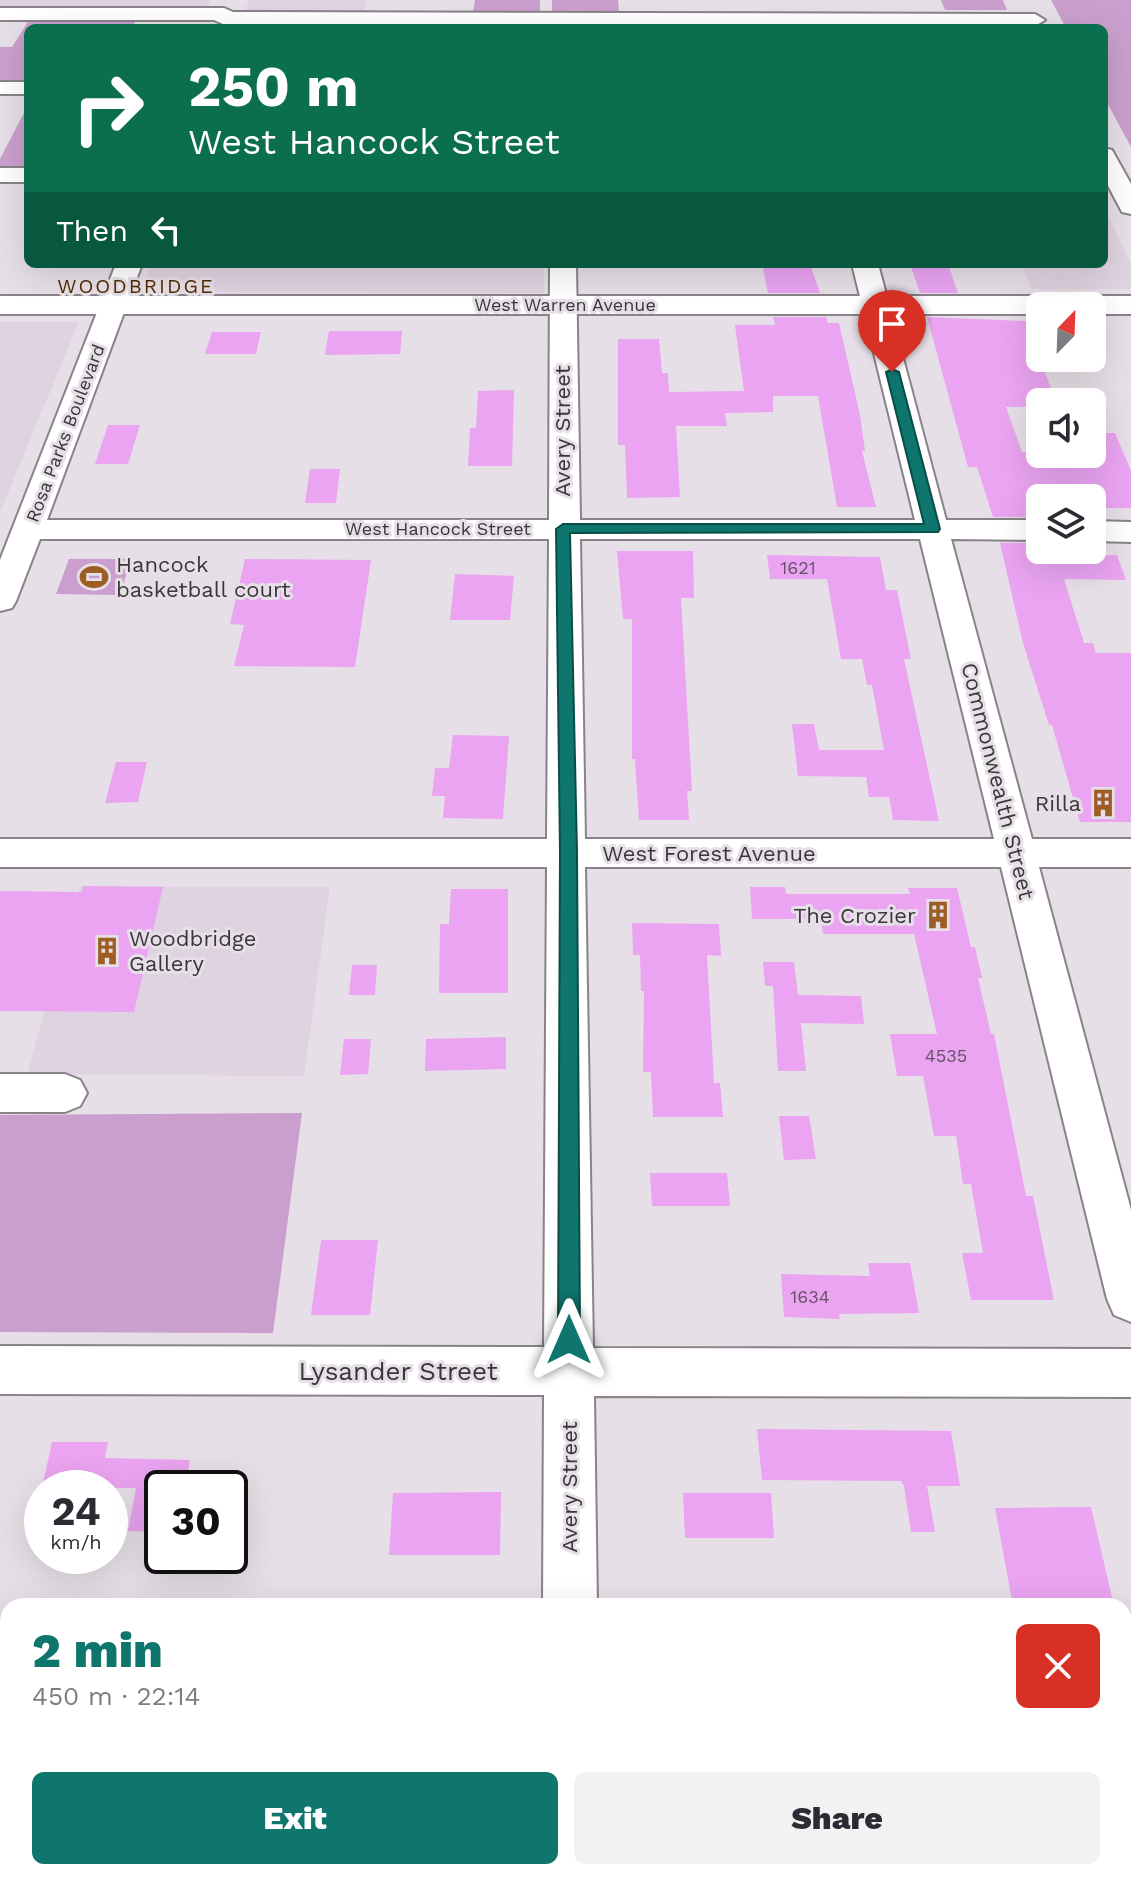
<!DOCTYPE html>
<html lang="en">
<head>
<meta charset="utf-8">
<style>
  :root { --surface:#fff; --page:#f2f2f3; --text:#2b2b33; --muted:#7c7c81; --accent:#0f766e }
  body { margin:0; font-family:"Work Sans",sans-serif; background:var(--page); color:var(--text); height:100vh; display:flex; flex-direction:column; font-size:30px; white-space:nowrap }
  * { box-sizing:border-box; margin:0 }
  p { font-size:26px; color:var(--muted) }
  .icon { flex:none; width:44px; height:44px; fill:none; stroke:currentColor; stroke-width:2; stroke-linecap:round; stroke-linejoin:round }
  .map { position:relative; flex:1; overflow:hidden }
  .details { position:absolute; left:0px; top:1598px; width:1132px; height:282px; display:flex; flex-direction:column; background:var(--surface); border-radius:24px 24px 0 0; box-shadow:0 8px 32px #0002 }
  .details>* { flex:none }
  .hud { position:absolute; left:24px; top:24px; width:1084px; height:244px; border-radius:12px; box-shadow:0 8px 32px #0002; background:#0b6e4f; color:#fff; overflow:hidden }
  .needle { width:52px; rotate:23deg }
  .controls { position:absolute; left:1026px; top:292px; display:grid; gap:16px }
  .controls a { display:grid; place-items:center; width:80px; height:80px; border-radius:12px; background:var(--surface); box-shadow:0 8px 32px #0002; font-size:40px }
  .speed { position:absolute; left:24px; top:1470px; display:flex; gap:16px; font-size:40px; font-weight:700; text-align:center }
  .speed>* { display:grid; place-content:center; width:104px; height:104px; border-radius:50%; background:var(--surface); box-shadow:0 8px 32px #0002; line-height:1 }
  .speed small { font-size:20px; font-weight:400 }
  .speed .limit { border:4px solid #111; border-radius:12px; background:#fff; color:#111 }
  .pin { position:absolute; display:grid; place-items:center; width:68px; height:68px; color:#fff; margin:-82px -34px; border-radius:50% 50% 50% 0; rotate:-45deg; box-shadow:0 0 8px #0007 }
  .pin .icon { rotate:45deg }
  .me { position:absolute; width:88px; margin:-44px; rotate:0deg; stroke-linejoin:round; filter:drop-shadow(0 0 6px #0008) }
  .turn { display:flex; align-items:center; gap:28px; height:168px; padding:0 32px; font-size:36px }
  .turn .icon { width:104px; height:104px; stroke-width:2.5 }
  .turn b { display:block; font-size:56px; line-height:68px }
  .then { display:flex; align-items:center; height:76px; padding:0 32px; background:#0003; gap:16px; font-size:30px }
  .round { display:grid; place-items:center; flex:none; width:84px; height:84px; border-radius:12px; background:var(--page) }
  .summary { display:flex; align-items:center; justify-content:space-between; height:136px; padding:0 32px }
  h1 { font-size:48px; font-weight:800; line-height:60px; color:var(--accent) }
  .button { display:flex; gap:16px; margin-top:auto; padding:16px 32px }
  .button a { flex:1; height:92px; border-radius:12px; background:var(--accent); color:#fff; font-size:32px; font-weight:800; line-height:92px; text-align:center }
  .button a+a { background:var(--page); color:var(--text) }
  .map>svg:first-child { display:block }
  .built { fill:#e0d3e1 }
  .green { fill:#ca9fcd }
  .building { fill:#eaa4f1 }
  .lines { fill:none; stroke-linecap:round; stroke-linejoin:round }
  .minor-casing { stroke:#898289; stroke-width:4 }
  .major-casing { stroke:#898289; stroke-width:4 }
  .minor { fill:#fff; fill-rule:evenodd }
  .major { fill:#fff; fill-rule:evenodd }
  .route { fill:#0f766e; stroke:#0a4d48; stroke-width:2 }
  .labels { text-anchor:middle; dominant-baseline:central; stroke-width:6; stroke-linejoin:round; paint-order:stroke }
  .far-street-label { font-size:18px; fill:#3a373a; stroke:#e7dfe7 }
  .number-label { font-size:18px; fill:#665268 }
  .far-neighbourhood-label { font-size:20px; letter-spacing:2px; fill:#532a00; stroke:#e7dfe7 }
  .street-label { font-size:22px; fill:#3a373a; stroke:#e7dfe7 }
  .poi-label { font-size:22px; fill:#3a373a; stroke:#e7dfe7; text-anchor:start }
  .near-street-label { font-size:26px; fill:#3a373a; stroke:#e7dfe7 }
</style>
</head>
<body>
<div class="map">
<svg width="1131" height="1879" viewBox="0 0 1131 1879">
  <rect width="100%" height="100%" fill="#e7dfe7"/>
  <path class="built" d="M 0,0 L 210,0 L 206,9 L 0,8 Z
    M 249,0 L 366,0 L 363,12 L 245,12 Z
    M 1104,207 L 1131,264 L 1131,289 L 1031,289 L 1021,264 L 1104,264 Z
    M 151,264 L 544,264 L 544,293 L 141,292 Z
    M 0,322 L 79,322 L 0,512 Z
    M 80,886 L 330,887 L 304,1076 L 27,1074 Z"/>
  <path class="green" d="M 475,0 L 540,0 L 540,11 L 473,12 Z
    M 552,0 L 618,0 L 619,12 L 552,11 Z
    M 941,0 L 1003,0 L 1007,10 L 945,10 Z
    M 1051,0 L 1131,0 L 1131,147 L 1104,97 L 1104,28 L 1066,28 Z
    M 29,20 L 136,20 L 132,28 L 28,28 L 28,82 L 0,82 L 0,47 L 12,47 Z
    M 28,105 L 28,168 L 0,168 L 0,159 Z
    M 69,559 L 131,559 L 120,595 L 56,594 Z
    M 302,1113 L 273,1333 L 0,1332 L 0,1115 Z"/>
  <path class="building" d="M 762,264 L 810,264 L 820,293 L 768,293 Z
    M 910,264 L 948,264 L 958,293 L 920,293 Z
    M 773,317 L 826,317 L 828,323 L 839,323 L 860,415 L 865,451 L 862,451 L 876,507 L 837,507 L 818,396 L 773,396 L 773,412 L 725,413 L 727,426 L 676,426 L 680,497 L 627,498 L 625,445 L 618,445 L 618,339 L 659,339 L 662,373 L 668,373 L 669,392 L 744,391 L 735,325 L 775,325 Z
    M 927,317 L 1026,321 L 1056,402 L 1040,402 L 1040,407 L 1006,407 L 1022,452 L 1092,454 L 1092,433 L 1115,433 L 1131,471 L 1131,508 L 1092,508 L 1092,498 L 1040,498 L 1040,508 L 1031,508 L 1033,517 L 993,517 L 977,467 L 968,467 Z
    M 329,331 L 402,331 L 400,354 L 325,355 Z
    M 212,332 L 261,332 L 256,354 L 205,354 Z
    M 514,390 L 512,466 L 468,466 L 470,428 L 476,428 L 478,391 Z
    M 108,425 L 140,425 L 128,464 L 95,464 Z
    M 310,469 L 340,469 L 336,503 L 305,503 Z
    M 1000,543 L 1040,543 L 1040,550 L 1045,555 L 1117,555 L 1126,580 L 1064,579 L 1084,643 L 1093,643 L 1096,653 L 1131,653 L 1131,822 L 1080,822 L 1052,725 L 1049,725 L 1023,643 Z
    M 617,551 L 693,551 L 694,598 L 681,598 L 692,791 L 687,791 L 689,820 L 639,820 L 635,759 L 632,759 L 632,619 L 623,619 Z
    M 767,555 L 880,557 L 886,590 L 897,590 L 911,659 L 904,659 L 939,821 L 893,820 L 889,797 L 869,797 L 866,777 L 798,776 L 792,724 L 814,724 L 819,750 L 884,750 L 872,685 L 867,685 L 862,659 L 841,659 L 827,579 L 770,579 Z
    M 245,559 L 371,560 L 355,667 L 234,666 L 244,625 L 230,624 Z
    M 455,574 L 514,576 L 510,620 L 450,620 Z
    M 453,735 L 509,736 L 503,819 L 443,818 L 445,796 L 432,796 L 435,768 L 449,768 Z
    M 116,762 L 147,762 L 138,802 L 105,803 Z
    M 83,886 L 163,887 L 134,1012 L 0,1011 L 0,891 L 82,892 Z
    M 750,887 L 785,887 L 786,894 L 910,894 L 908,888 L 957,888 L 971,947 L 975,947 L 982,978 L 978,978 L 991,1034 L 994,1034 L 1026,1196 L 1033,1196 L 1054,1300 L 971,1300 L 962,1253 L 983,1253 L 971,1184 L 963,1184 L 956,1136 L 934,1136 L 923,1076 L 897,1076 L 890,1034 L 937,1034 L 914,934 L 823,934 L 821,919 L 752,919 Z
    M 451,889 L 508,889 L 508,993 L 439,993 L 440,924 L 449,924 Z
    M 632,923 L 719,924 L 721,956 L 707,955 L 714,1083 L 720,1083 L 723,1117 L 653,1117 L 651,1072 L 643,1072 L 644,991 L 641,991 L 640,955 L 633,955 Z
    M 763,962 L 794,962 L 798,995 L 861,996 L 864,1024 L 801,1023 L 806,1071 L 778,1071 L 773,986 L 765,986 Z
    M 352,965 L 377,965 L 375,995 L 349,995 Z
    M 506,1037 L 506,1069 L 425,1071 L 426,1039 Z
    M 344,1039 L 371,1039 L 368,1074 L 340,1075 Z
    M 779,1116 L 809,1116 L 816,1159 L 784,1160 Z
    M 650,1173 L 727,1173 L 730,1206 L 652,1206 Z
    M 321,1240 L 378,1240 L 370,1315 L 311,1315 Z
    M 868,1263 L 910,1263 L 919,1313 L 839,1314 L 840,1319 L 784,1317 L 781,1274 L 870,1276 Z
    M 757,1429 L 951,1431 L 960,1486 L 927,1486 L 935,1532 L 911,1532 L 904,1486 L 901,1481 L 762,1480 Z
    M 52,1442 L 108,1442 L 105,1458 L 190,1460 L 185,1488 L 162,1488 L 162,1532 L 128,1531 L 136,1488 L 42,1488 Z
    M 501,1492 L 500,1555 L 389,1555 L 393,1493 Z
    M 683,1493 L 771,1493 L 774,1538 L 685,1538 Z
    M 1091,1507 L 1114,1606 L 1013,1606 L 995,1508 Z"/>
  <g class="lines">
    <defs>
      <path id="minor" d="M 0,8 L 224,8 L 233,12 L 1035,14 L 1045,20 L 1035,26 L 223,24 L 214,20 L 0,20 Z
        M 0,82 L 28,82 L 28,94 L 0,94 Z
        M 1104,148 L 1112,150 L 1131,184 L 1131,214 L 1122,212 L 1104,178 Z
        M 0,168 L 28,168 L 28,182 L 0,182 Z
        M 116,264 L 142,264 L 47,520 L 549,520 L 550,264 L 576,264 L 580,520 L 915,520 L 852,264 L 878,264 L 946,520 L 1040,520 L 1040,540 L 951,539 L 1032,839 L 1131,839 L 1131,867 L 1039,867 L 1131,1210 L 1131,1322 L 1114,1315 L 1107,1299 L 1001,867 L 585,867 L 593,1348 L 1131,1349 L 1131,1397 L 594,1396 L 597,1606 L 543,1606 L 544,1395 L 0,1394 L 0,1346 L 544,1347 L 547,867 L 0,867 L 0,839 L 547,839 L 549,539 L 40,539 L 16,601 L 12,608 L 0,611 L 0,560 ZM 580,539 L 920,539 L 994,839 L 585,839 Z
        M 1092,521 L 1131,522 L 1131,542 L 1092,541 Z
        M 0,1074 L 65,1074 L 80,1080 L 87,1093 L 80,1106 L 65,1112 L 0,1112 Z
        M 540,1872 L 600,1872 L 600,1879 L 540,1879 Z"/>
      <path id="major" d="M 0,296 L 1131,296 L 1131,314 L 1092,314 L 1092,306 L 1040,306 L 1040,314 L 0,314 Z"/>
    </defs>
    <use href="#minor" class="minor-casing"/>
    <use href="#major" class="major-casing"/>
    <use href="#minor" class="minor"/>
    <use href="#major" class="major"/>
  </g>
  <path class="route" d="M 892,369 L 899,372 L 940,529 L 938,532 L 570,533 L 577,852 L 580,1340 L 577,1348 L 569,1351 L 561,1348 L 558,1340 L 560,852 L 556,529 L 563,524 L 924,524 L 886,372 Z"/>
  <defs>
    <symbol id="stadium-bare" viewBox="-9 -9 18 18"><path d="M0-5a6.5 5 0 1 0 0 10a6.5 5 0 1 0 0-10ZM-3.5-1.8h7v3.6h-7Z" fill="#9c5e24" stroke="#e7dfe7" stroke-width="2.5" paint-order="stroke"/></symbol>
    <symbol id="building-bare" viewBox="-9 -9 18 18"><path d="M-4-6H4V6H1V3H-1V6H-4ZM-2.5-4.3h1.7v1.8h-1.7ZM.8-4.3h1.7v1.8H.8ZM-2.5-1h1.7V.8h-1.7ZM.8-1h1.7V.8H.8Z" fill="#9c5e24" stroke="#e7dfe7" stroke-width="2.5" paint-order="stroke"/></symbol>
  </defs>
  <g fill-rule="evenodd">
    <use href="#stadium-bare" x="74" y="557" width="40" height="40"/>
    <use href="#building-bare" x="1083" y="783" width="40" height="40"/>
    <use href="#building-bare" x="918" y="895" width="40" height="40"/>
    <use href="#building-bare" x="87" y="931" width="40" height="40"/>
  </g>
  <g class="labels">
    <g class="far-street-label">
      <text x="565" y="304">West Warren Avenue</text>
      <text transform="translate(65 433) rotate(-69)">Rosa Parks Boulevard</text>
      <text x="438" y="528">West Hancock Street</text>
    </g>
    <g class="number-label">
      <text x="798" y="567">1621</text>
      <text x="946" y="1055">4535</text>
      <text x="810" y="1296">1634</text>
    </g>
    <g class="far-neighbourhood-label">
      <text x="136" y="286">WOODBRIDGE</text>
    </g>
    <g class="street-label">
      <text transform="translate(562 431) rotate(-90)">Avery Street</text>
      <text transform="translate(998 781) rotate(76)">Commonwealth Street</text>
      <text x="709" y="853">West Forest Avenue</text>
      <text transform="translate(569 1487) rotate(-90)">Avery Street</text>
    </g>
    <g class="poi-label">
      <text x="116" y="564">Hancock<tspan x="116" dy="25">basketball court</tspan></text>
      <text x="1081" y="803" text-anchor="end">Rilla</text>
      <text x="916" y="915" text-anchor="end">The Crozier</text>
      <text x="129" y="938">Woodbridge<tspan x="129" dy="25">Gallery</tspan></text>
    </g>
    <g class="near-street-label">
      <text x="398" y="1371">Lysander Street</text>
    </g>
  </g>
</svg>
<div class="controls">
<a><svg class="needle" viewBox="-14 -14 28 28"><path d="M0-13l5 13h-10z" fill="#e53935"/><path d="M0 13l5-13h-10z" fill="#7c7c81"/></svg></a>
<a><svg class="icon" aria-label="sound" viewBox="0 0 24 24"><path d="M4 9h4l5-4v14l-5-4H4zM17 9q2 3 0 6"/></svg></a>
<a><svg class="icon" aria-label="layers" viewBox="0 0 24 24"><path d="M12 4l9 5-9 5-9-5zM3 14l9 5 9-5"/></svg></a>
</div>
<div class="speed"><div>24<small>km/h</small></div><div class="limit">30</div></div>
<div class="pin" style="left:892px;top:372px;background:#d93025"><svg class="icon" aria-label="arrive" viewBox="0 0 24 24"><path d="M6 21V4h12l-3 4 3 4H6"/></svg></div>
<svg class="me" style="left:569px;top:1340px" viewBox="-20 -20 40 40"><path d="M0-17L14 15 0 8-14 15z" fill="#0f766e" stroke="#fff" stroke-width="4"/></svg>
<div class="hud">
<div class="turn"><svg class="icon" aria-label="right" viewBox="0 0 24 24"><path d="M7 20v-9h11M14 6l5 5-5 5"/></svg><div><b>250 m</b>West Hancock Street</div></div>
<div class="then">Then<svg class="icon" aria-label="left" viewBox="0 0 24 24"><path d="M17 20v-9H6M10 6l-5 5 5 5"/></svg></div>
</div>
<section class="details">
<div class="summary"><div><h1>2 min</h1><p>450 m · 22:14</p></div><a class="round" style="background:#d93025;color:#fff"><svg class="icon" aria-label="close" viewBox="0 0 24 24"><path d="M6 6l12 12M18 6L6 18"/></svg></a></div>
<div class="button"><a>Exit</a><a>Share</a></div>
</section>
</div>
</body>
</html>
